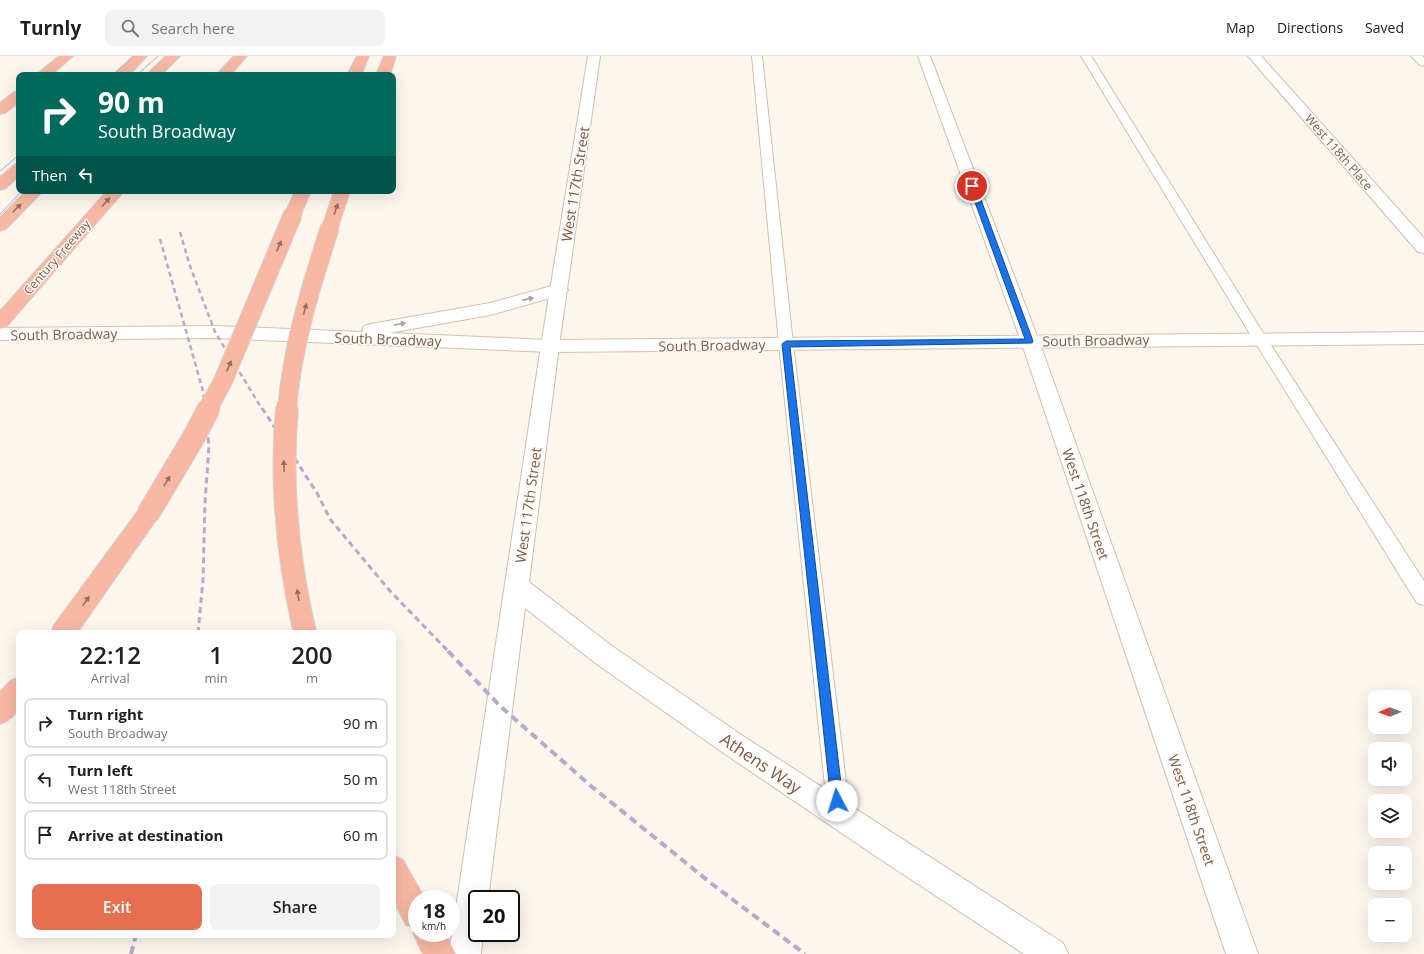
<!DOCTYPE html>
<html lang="en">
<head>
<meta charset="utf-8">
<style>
  :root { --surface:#fff; --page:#f2f2f2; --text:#202124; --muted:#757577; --line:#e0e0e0; --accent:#e76f51 }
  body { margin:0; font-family:"Open Sans",sans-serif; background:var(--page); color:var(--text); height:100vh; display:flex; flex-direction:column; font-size:15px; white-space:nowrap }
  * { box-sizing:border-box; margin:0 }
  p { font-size:13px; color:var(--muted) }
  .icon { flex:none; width:22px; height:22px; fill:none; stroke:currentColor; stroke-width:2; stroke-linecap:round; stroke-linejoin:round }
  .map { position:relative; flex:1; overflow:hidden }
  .sheet { position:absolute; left:16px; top:574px; width:380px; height:308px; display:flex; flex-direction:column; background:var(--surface); border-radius:8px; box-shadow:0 4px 16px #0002 }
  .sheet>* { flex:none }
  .banner { position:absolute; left:16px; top:16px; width:380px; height:122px; border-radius:8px; box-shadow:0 4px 16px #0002; background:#00695c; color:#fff; overflow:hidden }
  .needle { width:26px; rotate:269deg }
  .tools { position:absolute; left:1368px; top:634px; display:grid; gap:8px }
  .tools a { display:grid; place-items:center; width:44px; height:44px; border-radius:8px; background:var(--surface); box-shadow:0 4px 16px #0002; font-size:20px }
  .speed { position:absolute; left:408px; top:834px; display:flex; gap:8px; font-size:20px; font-weight:700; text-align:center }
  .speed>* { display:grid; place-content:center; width:52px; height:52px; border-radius:50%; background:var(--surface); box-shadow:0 4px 16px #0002; line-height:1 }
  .speed small { font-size:10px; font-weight:400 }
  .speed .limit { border:2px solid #111; border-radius:6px; background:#fff; color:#111 }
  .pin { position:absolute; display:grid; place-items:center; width:34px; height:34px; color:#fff; margin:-17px; border:2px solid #fff; border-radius:50%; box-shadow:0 1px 4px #0007 }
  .me { position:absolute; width:44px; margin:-22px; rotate:355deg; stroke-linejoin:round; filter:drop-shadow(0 0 3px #0008) }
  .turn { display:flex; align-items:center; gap:14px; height:84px; padding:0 16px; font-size:18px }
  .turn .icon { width:52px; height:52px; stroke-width:2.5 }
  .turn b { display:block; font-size:28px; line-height:34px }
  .then { display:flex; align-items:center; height:38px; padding:0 16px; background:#0003; gap:8px; font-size:15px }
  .eta { display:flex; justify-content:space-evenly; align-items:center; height:68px; text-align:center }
  .eta b { font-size:24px; font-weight:600; line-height:28px }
  .primary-button { display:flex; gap:8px; margin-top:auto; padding:8px 16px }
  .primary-button a { flex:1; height:46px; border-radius:8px; background:var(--accent); color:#fff; font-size:16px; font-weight:600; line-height:46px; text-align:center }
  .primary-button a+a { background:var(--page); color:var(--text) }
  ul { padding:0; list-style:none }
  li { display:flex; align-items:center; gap:12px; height:50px; margin:0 8px 6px; padding:0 8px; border:2px solid var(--line); border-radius:8px }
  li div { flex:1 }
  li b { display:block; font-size:15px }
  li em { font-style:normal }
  header { display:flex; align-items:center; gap:24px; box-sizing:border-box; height:56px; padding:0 20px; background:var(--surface); border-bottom:1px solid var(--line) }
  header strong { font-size:19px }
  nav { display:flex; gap:22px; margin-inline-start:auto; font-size:14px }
  .search { width:280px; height:36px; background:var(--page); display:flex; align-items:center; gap:10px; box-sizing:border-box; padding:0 14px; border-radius:8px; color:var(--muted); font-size:15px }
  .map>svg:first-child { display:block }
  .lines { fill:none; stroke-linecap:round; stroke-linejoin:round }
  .service-casing { stroke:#d1beb0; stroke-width:2 }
  .minor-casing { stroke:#d1beb0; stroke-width:2 }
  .secondary-casing { stroke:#d6c0b0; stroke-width:2 }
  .motorway-casing { stroke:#dad1cd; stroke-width:2 }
  .service { fill:#fff; fill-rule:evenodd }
  .minor { fill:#fff; fill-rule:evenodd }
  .secondary { fill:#fff; fill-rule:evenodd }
  .motorway { fill:#f7b7a3; fill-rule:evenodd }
  .tram { stroke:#b9a8c9; stroke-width:1 }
  .rail-far2 { stroke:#b9a8c9; stroke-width:2.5; stroke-dasharray:5 3.5; stroke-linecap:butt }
  .rail-far1 { stroke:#b9a8c9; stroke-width:3; stroke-dasharray:6 4; stroke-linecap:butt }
  .rail { stroke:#b9a8c9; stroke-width:4; stroke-dasharray:8 5; stroke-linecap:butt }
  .motorway-bridge-far1-casing { stroke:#dad1cd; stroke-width:20; stroke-linecap:butt }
  .motorway-bridge-casing { stroke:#dad1cd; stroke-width:24; stroke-linecap:butt }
  .motorway-bridge-far1 { stroke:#f7b7a3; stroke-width:18 }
  .motorway-bridge { stroke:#f7b7a3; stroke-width:22 }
  .oneway { fill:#936e5e }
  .oneway2 { fill:#af9d94 }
  .route { fill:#1a73e8; stroke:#114b97 }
  .labels { text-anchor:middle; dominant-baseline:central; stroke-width:3; stroke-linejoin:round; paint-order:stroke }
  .far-street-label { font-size:12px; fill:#7a5c4d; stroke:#fffaf3 }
  .street-label { font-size:14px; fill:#7a5c4d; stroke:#fffaf3 }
  .near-street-label { font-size:17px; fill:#7a5c4d; stroke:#fffaf3 }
</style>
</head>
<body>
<header>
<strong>Turnly</strong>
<div class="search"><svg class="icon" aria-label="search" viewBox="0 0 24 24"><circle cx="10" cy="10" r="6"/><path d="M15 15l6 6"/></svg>Search here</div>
<nav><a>Map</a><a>Directions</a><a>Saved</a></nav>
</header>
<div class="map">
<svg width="1424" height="898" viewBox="0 0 1424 898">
  <rect width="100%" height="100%" fill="#fdf6ec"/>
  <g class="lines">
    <defs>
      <path id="service" d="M 752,0 L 762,0 L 793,288 L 850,759 L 847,767 L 839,770 L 831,767 L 828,759 L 779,288 Z
        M 1081,0 L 1091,0 L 1265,280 L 1424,525 L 1424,549 L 1417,547 L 1255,286 Z
        M 1411,0 L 1422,0 L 1424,2 L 1424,10 L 1420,9 Z"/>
      <path id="minor" d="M 588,0 L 600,0 L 559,290 L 529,526 L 612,590 L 740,678 L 1063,887 L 1068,898 L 1024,898 L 874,799 L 722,696 L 594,606 L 525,552 L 488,843 L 477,843 L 477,877 L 483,877 L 481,898 L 449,898 L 541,290 Z
        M 918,0 L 930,0 L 1039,285 L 1258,898 L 1226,898 L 1021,285 Z
        M 1248,0 L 1261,0 L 1424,182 L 1424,197 L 1418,196 Z"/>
      <path id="secondary" d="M 559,228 L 565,230 L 568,234 L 565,238 L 490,259 L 389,277 L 550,284 L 1424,276 L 1424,288 L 550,296 L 215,282 L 0,284 L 0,272 L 215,270 L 363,276 L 362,274 L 364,270 L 371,268 L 490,247 Z"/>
      <path id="motorway" d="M 59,0 L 73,0 L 51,19 L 36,19 Z
        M 133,0 L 147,0 L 129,19 L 114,19 Z
        M 166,0 L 180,0 L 161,19 L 146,19 Z
        M 234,0 L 247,0 L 230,19 L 216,19 Z
        M 357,0 L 369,0 L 361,19 L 347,19 Z
        M 384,0 L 396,0 L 390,19 L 376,19 Z
        M 19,35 L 19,46 L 5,57 L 0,58 L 0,47 L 14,36 Z
        M 19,107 L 19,120 L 6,132 L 0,134 L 0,121 L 14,109 Z
        M 26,135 L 43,135 L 6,173 L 0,175 L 0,161 Z
        M 107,135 L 124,135 L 6,271 L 0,273 L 0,255 Z
        M 295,135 L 311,135 L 301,158 L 299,161 L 293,163 L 287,161 L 285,158 Z
        M 334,135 L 350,135 L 338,171 L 336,174 L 330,176 L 324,174 L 322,171 Z
        M 148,449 L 156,452 L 159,458 L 156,464 L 77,577 L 51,577 L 54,569 L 140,452 Z
        M 19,621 C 19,643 25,659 0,668 L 0,636 L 10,625 Z
        M 393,799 L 403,804 L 425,843 L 417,843 L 417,877 L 445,877 L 456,898 L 423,898 L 413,877 L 415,872 L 406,869 L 393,844 Z"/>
    </defs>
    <use href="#service" class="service-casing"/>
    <use href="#minor" class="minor-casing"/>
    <use href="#secondary" class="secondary-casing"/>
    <use href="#motorway" class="motorway-casing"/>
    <use href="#service" class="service"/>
    <use href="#minor" class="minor"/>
    <use href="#secondary" class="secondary"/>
    <use href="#motorway" class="motorway"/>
    <path class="tram" d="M 112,19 L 135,0
      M 137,19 L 158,0
      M 0,115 L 19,99
      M 0,158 L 22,135"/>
    <path class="rail-far2" d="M 180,176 L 190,210 L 215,276 L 262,353
      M 160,183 L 203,335 L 205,353"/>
    <path class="rail-far1" d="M 262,352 L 317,437 L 330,463 L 390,535 L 449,596
      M 198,577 L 203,524 L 205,447 L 209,390 L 205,352"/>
    <path class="rail" d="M 448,595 L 500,650 L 591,730 L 712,828 L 805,898
      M 131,898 L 136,879"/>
    <defs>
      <path id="motorway-bridge-far1" d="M 208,353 L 223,325 L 293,158
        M 287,353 C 292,291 311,230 330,171"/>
      <path id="motorway-bridge" d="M 287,352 C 280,427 288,504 305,577
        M 148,458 L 195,379 L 209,352"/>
    </defs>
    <use href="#motorway-bridge-far1" class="motorway-bridge-far1-casing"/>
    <use href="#motorway-bridge" class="motorway-bridge-casing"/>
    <use href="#motorway-bridge-far1" class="motorway-bridge-far1"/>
    <use href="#motorway-bridge" class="motorway-bridge"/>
  </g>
  <defs><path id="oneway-solid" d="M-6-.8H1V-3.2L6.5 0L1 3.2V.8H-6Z"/></defs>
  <g class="oneway">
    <use href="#oneway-solid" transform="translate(106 146) rotate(-48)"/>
    <use href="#oneway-solid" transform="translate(17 152) rotate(-45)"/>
    <use href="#oneway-solid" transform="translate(336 153) rotate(-71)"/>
    <use href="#oneway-solid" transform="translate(279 190) rotate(-67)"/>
    <use href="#oneway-solid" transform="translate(305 253) rotate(-75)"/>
    <use href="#oneway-solid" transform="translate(229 310) rotate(-67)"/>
    <use href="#oneway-solid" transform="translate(284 410) rotate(-92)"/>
    <use href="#oneway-solid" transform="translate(167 425) rotate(-59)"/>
    <use href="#oneway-solid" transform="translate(298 539) rotate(-100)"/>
    <use href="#oneway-solid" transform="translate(86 545) rotate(-55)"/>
  </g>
  <g class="oneway2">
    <use href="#oneway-solid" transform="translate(528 243) rotate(-13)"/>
    <use href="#oneway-solid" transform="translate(400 268) rotate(-11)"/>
  </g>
  <path class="route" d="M 970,129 L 976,130 L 1033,285 L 1032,287 L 790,291 L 843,745 L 841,749 L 837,751 L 833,749 L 831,745 L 782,288 L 786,285 L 1025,283 L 969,130 Z"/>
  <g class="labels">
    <g class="far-street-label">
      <text transform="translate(1339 96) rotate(49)">West 118th Place</text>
      <text transform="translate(57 201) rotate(-49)">Century Freeway</text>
    </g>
    <g class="street-label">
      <text transform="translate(575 128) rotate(-81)">West 117th Street</text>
      <text transform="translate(64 278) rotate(-1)">South Broadway</text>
      <text transform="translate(388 283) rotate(2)">South Broadway</text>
      <text transform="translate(1096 284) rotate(-1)">South Broadway</text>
      <text transform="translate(712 289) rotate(-1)">South Broadway</text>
      <text transform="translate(1086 448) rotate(71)">West 118th Street</text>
      <text transform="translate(528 449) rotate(-82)">West 117th Street</text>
      <text transform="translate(1192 754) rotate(71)">West 118th Street</text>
    </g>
    <g class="near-street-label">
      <text transform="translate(761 707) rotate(34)">Athens Way</text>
    </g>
  </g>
</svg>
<div class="tools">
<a><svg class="needle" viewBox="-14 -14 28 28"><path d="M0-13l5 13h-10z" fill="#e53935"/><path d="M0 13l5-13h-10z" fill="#757577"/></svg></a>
<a><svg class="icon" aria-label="sound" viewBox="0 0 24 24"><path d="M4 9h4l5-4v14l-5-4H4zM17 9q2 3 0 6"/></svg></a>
<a><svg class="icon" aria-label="layers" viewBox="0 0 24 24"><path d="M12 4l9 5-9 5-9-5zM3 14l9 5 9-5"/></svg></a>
<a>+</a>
<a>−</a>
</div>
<div class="speed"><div>18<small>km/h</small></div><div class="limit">20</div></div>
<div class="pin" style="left:972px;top:130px;background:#d93025"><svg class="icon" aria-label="arrive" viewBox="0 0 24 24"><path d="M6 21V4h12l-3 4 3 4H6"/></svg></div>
<svg class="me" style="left:837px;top:745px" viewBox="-20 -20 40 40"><circle r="19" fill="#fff"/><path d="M0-13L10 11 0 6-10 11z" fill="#1a73e8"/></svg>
<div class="banner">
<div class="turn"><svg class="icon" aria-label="right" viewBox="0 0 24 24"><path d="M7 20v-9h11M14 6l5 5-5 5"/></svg><div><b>90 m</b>South Broadway</div></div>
<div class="then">Then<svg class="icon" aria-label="left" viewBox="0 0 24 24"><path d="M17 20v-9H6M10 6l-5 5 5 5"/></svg></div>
</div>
<section class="sheet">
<div class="eta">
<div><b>22:12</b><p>Arrival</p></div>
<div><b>1</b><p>min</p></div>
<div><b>200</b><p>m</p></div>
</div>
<ul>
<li><svg class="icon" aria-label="right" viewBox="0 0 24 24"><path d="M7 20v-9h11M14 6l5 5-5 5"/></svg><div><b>Turn right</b><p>South Broadway</p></div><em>90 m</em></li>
<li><svg class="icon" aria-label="left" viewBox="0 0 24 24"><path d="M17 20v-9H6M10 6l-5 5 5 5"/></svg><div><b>Turn left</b><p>West 118th Street</p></div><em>50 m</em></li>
<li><svg class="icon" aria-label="arrive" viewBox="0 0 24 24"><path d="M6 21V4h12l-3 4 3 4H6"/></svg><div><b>Arrive at destination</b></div><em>60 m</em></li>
</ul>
<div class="primary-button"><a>Exit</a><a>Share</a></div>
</section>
</div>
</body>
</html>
